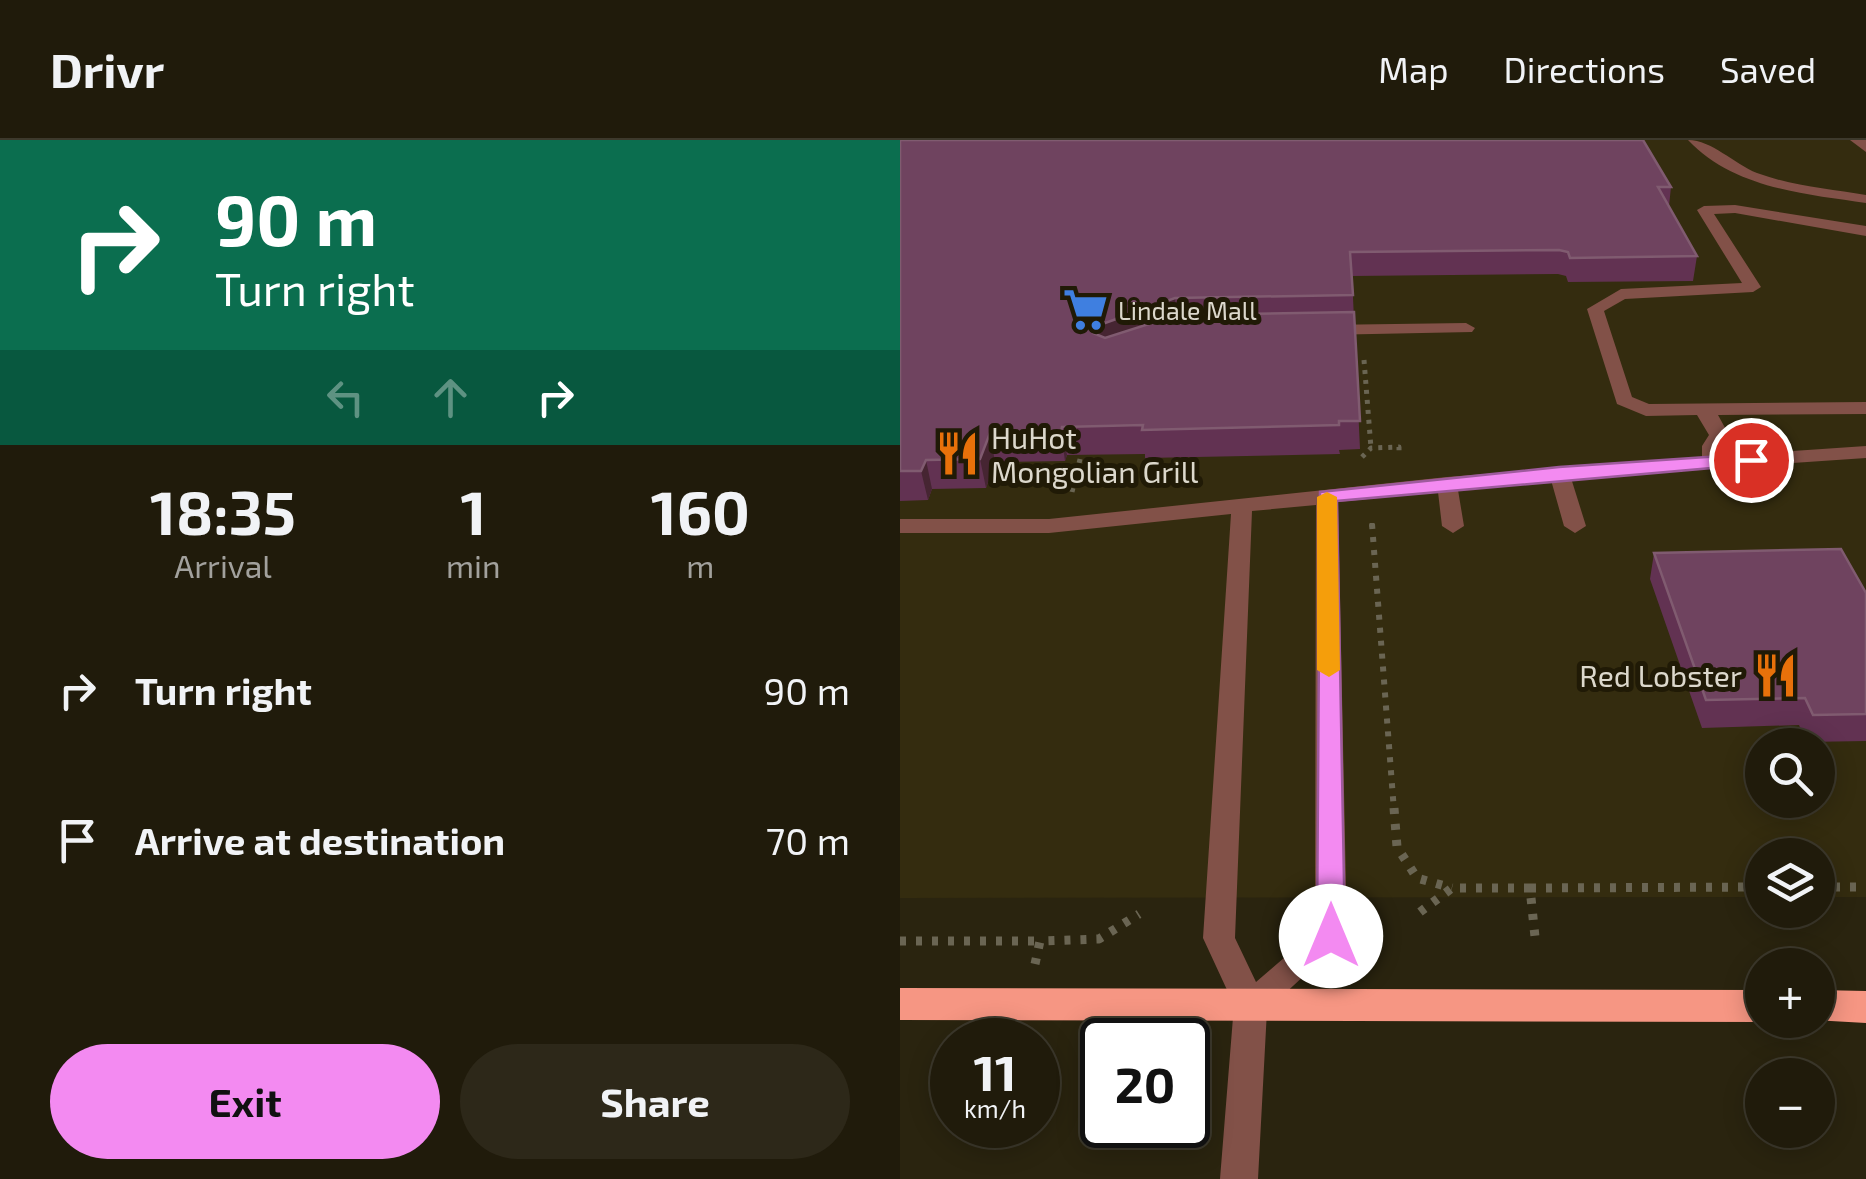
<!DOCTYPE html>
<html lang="en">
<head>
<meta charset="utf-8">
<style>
  :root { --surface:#201b0b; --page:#2d2819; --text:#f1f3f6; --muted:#a2a19d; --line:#3d392c; --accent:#f38af1 }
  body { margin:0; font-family:"Exo 2",sans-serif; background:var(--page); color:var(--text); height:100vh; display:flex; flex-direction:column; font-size:38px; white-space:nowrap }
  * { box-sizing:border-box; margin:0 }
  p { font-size:32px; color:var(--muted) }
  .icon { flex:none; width:55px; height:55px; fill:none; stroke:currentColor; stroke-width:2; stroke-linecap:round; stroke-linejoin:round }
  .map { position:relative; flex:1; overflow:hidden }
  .sheet { display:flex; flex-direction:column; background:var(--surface); width:900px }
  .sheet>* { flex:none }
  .top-card { background:#0b6e4f; color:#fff; overflow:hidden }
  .fabs { position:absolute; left:845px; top:588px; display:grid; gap:20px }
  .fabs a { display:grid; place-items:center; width:90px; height:90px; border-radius:50%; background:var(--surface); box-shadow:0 5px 25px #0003,0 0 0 2px var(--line); font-size:50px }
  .speed { position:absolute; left:30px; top:878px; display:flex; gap:20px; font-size:50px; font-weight:700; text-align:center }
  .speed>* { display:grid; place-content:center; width:130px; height:130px; border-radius:50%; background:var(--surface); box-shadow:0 5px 25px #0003,0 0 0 2px var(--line); line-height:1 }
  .speed small { font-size:25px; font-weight:400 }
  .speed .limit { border:5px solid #111; border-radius:15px; background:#fff; color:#111 }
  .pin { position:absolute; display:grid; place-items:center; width:85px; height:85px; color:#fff; margin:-42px; border:5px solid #fff; border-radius:50%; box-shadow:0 2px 10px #0007 }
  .me { position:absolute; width:110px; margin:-55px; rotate:0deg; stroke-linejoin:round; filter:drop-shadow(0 0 8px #0008) }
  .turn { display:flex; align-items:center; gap:35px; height:210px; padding:0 50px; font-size:45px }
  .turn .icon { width:130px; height:130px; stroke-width:2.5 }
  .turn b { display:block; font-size:70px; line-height:85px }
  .lanes { display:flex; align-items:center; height:95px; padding:0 50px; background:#0003; justify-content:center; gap:50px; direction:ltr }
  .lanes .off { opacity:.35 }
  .eta { display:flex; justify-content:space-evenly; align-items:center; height:170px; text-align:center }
  .eta b { font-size:60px; font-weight:700; line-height:70px }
  .cta { display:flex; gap:20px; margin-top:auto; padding:20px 50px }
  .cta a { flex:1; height:115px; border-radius:60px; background:var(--accent); color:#111; font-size:40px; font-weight:700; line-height:115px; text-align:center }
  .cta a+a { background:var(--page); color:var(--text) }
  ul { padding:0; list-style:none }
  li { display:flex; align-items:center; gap:30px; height:150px; padding:0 50px }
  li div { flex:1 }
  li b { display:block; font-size:38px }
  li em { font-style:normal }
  header { display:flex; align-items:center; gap:60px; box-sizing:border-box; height:140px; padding:0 50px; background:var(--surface); border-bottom:2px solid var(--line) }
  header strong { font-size:48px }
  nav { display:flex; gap:55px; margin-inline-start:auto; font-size:35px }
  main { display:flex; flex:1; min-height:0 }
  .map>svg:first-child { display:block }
  .built { fill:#342c0f; fill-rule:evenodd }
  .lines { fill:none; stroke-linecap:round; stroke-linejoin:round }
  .path-far2 { stroke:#6a6553; stroke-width:5; stroke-dasharray:4 6; stroke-linecap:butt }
  .path-far1 { stroke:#6a6553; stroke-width:6; stroke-dasharray:5 8; stroke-linecap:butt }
  .path { stroke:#6a6553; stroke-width:9; stroke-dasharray:6 10; stroke-linecap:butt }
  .minor { fill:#825148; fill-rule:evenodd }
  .highway { fill:#f69683; fill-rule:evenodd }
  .wall { fill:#623252 }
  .shaded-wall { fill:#462532 }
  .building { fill:#6f435f; stroke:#805b70; stroke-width:2.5 }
  .route { fill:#f38af1; stroke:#9e5a9d; stroke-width:2.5 }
  .slow { fill:#f59e0b }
  .labels { text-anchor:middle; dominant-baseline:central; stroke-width:10; stroke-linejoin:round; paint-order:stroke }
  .far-poi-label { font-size:25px; fill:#dcd8cc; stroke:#201a06; text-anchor:start }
  .poi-label { font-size:30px; fill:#dcd8cc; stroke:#201a06; text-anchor:start }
</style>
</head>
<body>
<header>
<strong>Drivr</strong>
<nav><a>Map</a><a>Directions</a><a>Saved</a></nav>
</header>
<main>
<section class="sheet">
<div class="top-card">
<div class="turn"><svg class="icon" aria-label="right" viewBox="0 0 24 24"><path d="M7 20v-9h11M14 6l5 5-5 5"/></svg><div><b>90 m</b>Turn right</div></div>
<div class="lanes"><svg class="icon off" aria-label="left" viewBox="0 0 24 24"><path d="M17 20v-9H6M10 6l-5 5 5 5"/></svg><svg class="icon off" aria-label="ahead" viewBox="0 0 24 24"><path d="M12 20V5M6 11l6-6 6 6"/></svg><svg class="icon" aria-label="right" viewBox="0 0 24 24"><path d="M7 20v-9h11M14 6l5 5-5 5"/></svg></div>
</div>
<div class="eta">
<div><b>18:35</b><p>Arrival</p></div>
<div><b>1</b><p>min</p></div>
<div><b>160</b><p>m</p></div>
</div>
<ul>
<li><svg class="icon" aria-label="right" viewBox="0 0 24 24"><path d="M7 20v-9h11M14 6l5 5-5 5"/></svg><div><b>Turn right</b></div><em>90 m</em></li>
<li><svg class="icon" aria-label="arrive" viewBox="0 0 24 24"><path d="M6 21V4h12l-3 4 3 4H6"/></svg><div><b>Arrive at destination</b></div><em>70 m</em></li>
</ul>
<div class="cta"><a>Exit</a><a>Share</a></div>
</section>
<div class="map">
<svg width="966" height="1039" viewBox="0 0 966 1039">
  <rect width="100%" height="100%" fill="#2a240f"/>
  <path class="built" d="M 0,0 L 966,0 L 966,757 L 918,757 L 918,715 L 862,715 L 862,757 L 0,758 ZM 862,605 L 918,605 L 918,660 L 862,660 Z"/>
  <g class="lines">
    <path class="path-far2" d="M 464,220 L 471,308
      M 462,317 L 471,308 L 499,307 L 499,314
      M 172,352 L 182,311
      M 472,383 L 472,387"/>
    <path class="path-far1" d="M 472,384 L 494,671"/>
    <path class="path" d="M 494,668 L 497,707 L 517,738 L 552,748
      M 918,747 L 966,747
      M 630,748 L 862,747
      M 520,772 L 552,748 L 630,748 L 635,797
      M 0,801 L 140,801
      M 135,824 L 140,801 L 199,799 L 239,774"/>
    <path class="minor" d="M 788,0 C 812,0 834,24 857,33 C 892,46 930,49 966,55 L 966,63 C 904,54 833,48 788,0 Z
      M 950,0 L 966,0 L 966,12 Z
      M 835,65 L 966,86 L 966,96 L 835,73 L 814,74 L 861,147 L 853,152 L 725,159 L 704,171 L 732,257 L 749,264 L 966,262 L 966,274 L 818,275 L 829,295 L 822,306 L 822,316 L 966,306 L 966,318 L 671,338 L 686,386 L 675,393 L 664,386 L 651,340 L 558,350 L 564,386 L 553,393 L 542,386 L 538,352 L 438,362 L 447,796 L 367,870 L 358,1039 L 320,1039 L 334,865 L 303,798 L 331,374 L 149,393 L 0,393 L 0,379 L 149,379 L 547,337 L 802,317 L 802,306 L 809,295 L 797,275 L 746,276 L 717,264 L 687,169 L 721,149 L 842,143 L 797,70 L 804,66 ZM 416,365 L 415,791 L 356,842 L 335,798 L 352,371 Z
      M 566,183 L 575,188 L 572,192 L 423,195 L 414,190 L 423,185 Z"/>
    <path class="highway" d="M 0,848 L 862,850 L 862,880 L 867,880 L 862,882 L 0,880 Z
      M 918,850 L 966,851 L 966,883 L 913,880 L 918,880 Z"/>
  </g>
  <path class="wall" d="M 0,0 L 771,47 L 769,66 L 797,116 L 793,141 L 668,142 L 666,136 L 658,134 L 452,136 L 460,309 L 439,310 L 440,314 L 245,318 L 245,314 L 167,315 L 165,321 L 95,322 L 86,348 L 32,349 L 28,360 L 0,361 Z
    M 754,413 L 966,453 L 966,601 L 906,602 L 899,585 L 802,588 L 750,439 Z"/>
  <path class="shaded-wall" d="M 275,158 L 277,183 L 195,214 L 191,188 Z
    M 162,287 L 167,315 L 165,321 L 161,292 Z
    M 90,293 L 95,322 L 86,348 L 80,319 Z
    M 26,320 L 32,349 L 28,360 L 21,331 Z"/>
  <path class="building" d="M 0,0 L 743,0 L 771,47 L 758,47 L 797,116 L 670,118 L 668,112 L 659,110 L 450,112 L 453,155 L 275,158 L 191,188 L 193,193 L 205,198 L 277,175 L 454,172 L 460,281 L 439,281 L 439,285 L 242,290 L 243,285 L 162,287 L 161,292 L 90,293 L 80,319 L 26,320 L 21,331 L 0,331 Z
    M 941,409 L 966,453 L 966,574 L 913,575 L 905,558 L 806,560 L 754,413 Z"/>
  <path class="route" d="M 851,314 L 857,316 L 857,324 L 437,361 L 445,796 L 441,804 L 431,807 L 421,804 L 417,796 L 420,352 L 659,327 Z"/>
  <path class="slow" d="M 427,352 L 437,357 L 440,530 L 429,537 L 417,530 L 417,357 Z"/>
  <defs>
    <symbol id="supermarket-bare" viewBox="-9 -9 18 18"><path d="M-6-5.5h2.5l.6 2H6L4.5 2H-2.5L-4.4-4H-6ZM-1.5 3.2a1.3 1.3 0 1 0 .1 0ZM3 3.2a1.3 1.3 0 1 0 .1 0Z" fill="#3f7fe0" stroke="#201a06" stroke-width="2.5" paint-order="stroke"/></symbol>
    <symbol id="restaurant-bare" viewBox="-9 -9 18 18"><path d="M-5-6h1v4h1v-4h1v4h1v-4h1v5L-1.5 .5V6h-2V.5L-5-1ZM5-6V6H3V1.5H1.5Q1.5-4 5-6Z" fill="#e8710a" stroke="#201a06" stroke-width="2.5" paint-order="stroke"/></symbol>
  </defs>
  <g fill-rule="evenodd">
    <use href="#supermarket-bare" x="154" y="138" width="63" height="63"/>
    <use href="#restaurant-bare" x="26" y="282" width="63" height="63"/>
    <use href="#restaurant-bare" x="844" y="504" width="63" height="63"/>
  </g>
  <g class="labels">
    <g class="far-poi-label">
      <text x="218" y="170">Lindale Mall</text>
    </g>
    <g class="poi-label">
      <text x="91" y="297">HuHot<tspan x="91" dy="34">Mongolian Grill</tspan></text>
      <text x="842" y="535" text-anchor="end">Red Lobster</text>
    </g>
  </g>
</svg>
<div class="fabs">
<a><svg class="icon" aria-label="search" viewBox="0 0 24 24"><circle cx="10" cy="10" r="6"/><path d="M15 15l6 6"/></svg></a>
<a><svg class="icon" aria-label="layers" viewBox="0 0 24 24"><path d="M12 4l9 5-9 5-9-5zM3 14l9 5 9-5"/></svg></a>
<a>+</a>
<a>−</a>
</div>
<div class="speed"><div>11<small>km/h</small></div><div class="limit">20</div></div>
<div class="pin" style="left:851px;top:320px;background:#d93025"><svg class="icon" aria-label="arrive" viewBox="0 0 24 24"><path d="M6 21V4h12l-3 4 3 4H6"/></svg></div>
<svg class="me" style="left:431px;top:796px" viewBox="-20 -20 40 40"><circle r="19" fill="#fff"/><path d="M0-13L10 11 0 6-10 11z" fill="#f38af1"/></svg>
</div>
</main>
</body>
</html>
